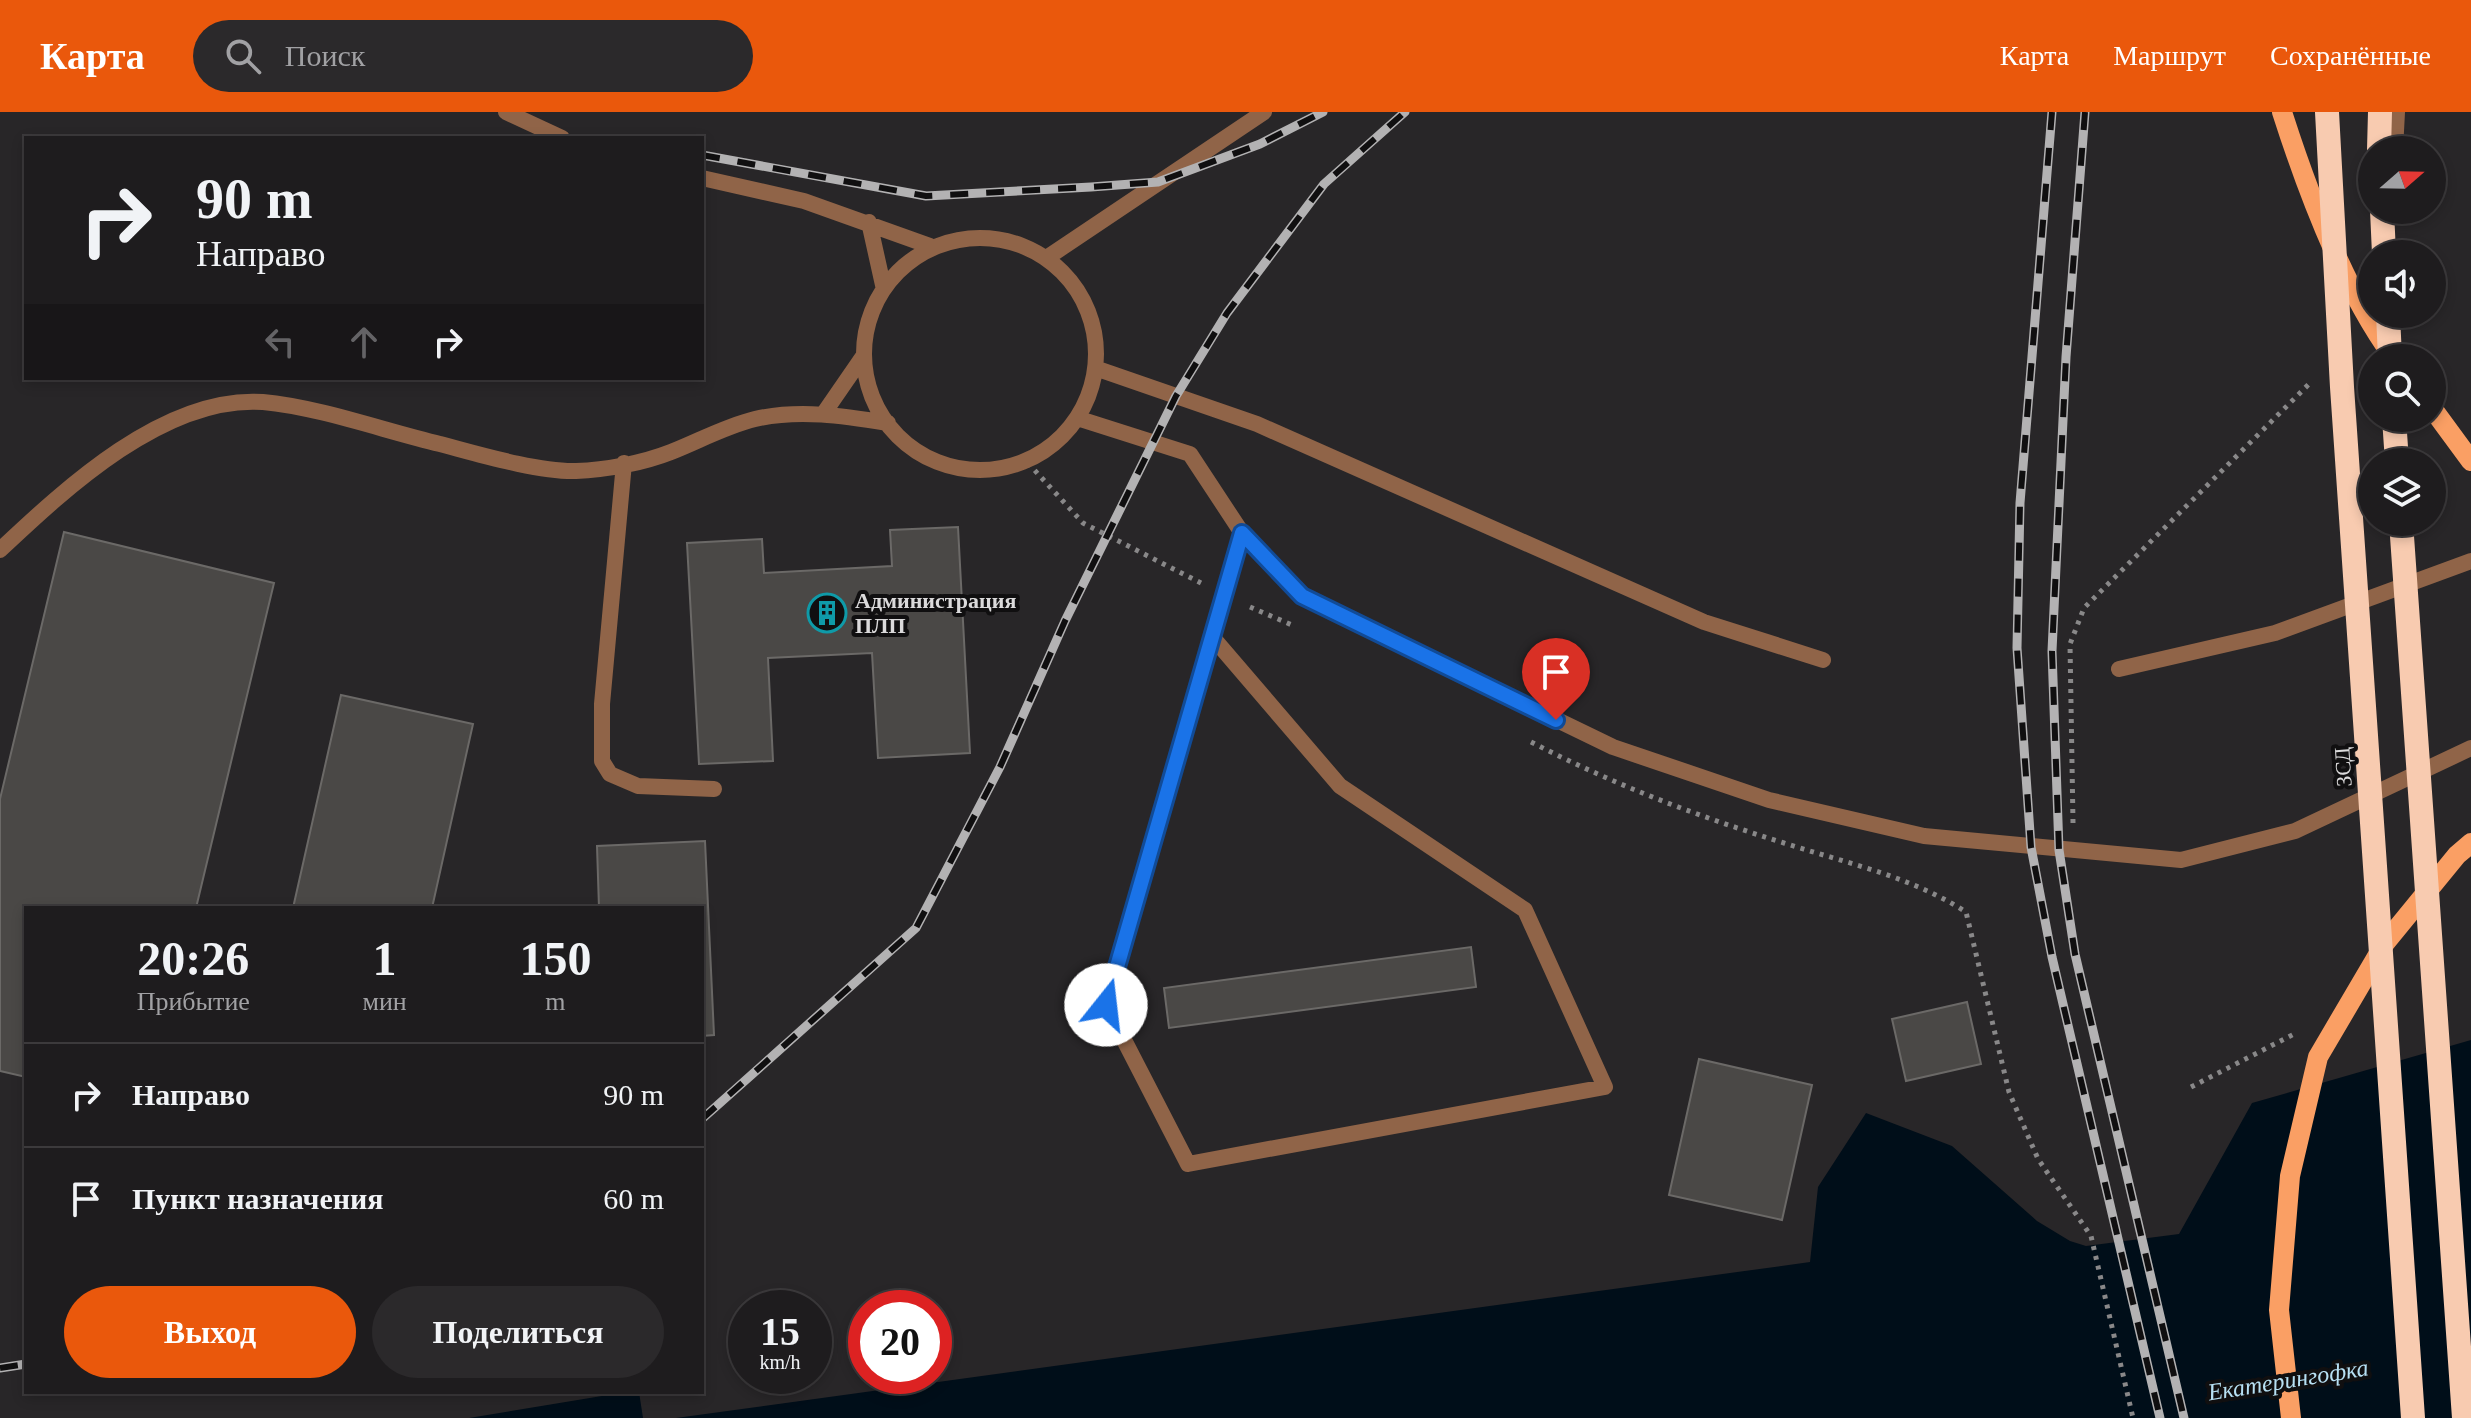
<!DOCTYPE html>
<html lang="ru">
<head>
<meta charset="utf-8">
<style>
  :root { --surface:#1e1c1e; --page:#2b292b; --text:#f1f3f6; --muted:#a1a1a4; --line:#3c3a3c; --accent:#ea580c }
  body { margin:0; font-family:"Times New Roman",serif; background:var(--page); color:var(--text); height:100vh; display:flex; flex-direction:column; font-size:30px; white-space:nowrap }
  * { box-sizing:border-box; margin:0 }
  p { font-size:26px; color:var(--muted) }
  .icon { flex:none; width:44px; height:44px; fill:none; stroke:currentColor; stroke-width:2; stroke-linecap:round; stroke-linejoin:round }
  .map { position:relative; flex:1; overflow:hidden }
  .panel { position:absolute; left:24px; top:794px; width:680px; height:488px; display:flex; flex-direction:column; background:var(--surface); border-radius:0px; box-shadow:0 4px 12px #0003,0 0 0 2px var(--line) }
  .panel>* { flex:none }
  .guide { position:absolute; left:24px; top:24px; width:680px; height:244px; border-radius:0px; box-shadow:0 4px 12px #0003,0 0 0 2px var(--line); background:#1e1c1e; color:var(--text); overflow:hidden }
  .needle { width:52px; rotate:70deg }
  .controls { position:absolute; left:2358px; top:24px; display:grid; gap:16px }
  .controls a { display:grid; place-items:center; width:88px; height:88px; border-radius:50%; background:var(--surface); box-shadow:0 4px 12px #0003,0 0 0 2px var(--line); font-size:40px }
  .speed { position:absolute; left:728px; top:1178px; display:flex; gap:16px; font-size:40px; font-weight:700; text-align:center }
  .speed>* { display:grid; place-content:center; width:104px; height:104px; border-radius:50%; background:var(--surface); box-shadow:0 4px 12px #0003,0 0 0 2px var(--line); line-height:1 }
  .speed small { font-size:20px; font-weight:400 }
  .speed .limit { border:12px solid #d22; background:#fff; color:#111 }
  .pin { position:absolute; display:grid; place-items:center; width:68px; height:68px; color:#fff; margin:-82px -34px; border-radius:50% 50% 50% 0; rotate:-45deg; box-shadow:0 0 8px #0007 }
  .pin .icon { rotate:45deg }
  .me { position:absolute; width:88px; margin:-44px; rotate:16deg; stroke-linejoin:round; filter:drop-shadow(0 0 6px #0008) }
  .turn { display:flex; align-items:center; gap:28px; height:168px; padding:0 40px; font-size:36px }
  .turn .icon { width:104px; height:104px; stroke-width:2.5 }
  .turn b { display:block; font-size:56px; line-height:68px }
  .lanes { display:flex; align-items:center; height:76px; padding:0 40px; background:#0003; justify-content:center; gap:40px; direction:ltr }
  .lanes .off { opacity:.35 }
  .eta { display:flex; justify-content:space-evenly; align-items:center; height:136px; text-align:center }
  .eta b { font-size:48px; font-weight:800; line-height:56px }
  .button { display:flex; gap:16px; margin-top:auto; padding:16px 40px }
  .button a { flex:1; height:92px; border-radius:48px; background:var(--accent); color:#fff; font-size:32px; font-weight:800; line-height:92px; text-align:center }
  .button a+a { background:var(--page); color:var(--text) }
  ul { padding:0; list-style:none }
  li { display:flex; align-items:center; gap:24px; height:104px; padding:0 40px; border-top:2px solid var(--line) }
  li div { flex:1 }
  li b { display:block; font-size:30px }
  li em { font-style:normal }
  header { display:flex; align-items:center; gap:48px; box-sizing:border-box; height:112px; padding:0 40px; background:var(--accent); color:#fff }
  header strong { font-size:38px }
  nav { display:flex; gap:44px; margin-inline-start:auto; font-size:28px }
  .search { width:560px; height:72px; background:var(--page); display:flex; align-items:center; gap:20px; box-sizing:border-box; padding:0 28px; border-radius:44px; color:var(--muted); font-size:30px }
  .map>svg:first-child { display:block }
  .water { fill:#000e19 }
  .building { fill:#4a4846; stroke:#6b6967; stroke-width:2 }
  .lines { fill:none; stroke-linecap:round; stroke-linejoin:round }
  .path { stroke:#898889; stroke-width:5; stroke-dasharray:4 6; stroke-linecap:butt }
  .lane { stroke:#906448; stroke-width:16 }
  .primary { stroke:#fa9f64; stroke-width:20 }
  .highway { stroke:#f8cbb0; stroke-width:24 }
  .rail-casing { stroke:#b3b2b3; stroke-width:9 }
  .rail { stroke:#100f10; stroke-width:6; stroke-dasharray:18; stroke-linecap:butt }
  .route-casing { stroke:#114b97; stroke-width:20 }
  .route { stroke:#1a73e8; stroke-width:14 }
  .labels { text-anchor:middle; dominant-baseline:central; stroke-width:8; stroke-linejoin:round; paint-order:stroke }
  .poi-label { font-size:22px; font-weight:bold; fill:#dbdadb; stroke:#100f10; text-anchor:start }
  .street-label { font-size:22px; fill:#dbdadb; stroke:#100f10 }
  .water-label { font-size:24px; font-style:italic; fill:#b7e0f3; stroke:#100f10 }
</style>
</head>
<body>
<header>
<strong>Карта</strong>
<div class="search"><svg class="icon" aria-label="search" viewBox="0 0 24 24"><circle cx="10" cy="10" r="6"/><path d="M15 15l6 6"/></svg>Поиск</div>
<nav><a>Карта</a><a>Маршрут</a><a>Сохранённые</a></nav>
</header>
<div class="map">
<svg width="2471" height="1306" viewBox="0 0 2471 1306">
  <rect width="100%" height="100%" fill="#282628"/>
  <path class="water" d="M 2471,928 L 2471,1306 L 676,1306 L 1810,1150 L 1818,1075 L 1866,1001 L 1952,1034 L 2037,1109 L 2070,1129 L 2086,1134 L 2179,1122 L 2252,991 Z
    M 626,1280 L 639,1280 L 643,1306 L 469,1306 Z"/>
  <path class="building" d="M 958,415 L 970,641 L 878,646 L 872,541 L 768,546 L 773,649 L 699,652 L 687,431 L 762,427 L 764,461 L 892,454 L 890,418 Z
    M 64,420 L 274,471 L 196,796 L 26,796 L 26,965 L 0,959 L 0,687 Z
    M 341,583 L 473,612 L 432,796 L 293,796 Z
    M 705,729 L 714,923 L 702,924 L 702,796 L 599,796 L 597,734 Z
    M 1471,835 L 1476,875 L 1169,916 L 1164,876 Z
    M 1967,890 L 1981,952 L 1906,969 L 1892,907 Z
    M 1699,947 L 1812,973 L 1782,1108 L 1669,1083 Z"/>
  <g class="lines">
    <path class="path" d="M 1028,351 L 1083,411 L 1201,471
      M 1250,495 L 1292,513
      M 1531,630 C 1615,673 1694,703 1784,731 C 1846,751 1910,764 1966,800 L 2009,980 L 2038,1047 L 2091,1124 L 2133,1306
      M 2073,711 L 2070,532 L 2084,496 L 2311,270
      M 2191,975 L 2296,921"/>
    <path class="lane" d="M 506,0 L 562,26
      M 2395,38 L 2397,0
      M 702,66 L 804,89 L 930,134
      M 869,110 L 883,173
      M864 242a116 116 0 1 1 232 0a116 116 0 1 1-232 0Z
      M 1048,145 L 1264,0
      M 1098,257 L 1257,312 L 1704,510 L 1823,548
      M 824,301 L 864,243
      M 1080,307 L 1190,342 L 1242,421 L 1302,484 L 1613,635 L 1769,688 L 1924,724 L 2181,748 L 2295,719 L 2471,636
      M 624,351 L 602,592 L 602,649 L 610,662 L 638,674 L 714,677
      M 0,438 C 66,376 165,283 263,290 C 318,295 385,319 440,332 C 478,342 538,360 576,359 C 606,358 643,351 671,340 C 699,329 726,314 755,307 C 799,297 844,304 888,311
      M 1214,527 L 1340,674 L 1525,798 L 1605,975 L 1188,1052 L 1106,893 L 1242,421
      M 2119,557 L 2275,521 L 2471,449"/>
    <path class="primary" d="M 2282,0 C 2307,78 2344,177 2392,243
      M 2432,296 L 2471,349
      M 2291,1306 L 2279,1198 L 2290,1064 L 2318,945 L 2385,831 L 2457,743 L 2471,731"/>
    <path class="highway" d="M 2327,0 L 2342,275 L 2413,1306
      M 2379,38 L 2380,0
      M 2382,98 L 2384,142
      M 2388,202 L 2390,246
      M 2394,306 L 2397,350
      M 2401,410 L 2464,1306"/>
    <defs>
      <path id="rail" d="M 2052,0 L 2020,391 L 2017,536 L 2031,735 L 2052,845 L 2160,1306
        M 2085,0 L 2066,245 L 2052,539 L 2059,738 L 2075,842 L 2184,1306
        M 702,43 L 926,84 L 1091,75 L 1158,70 L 1260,32 L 1323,0
        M 702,1007 L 916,816 L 1000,655 L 1065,509 L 1176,284 L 1227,201 L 1324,72 L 1405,0
        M 0,1256 L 26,1252"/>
    </defs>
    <use href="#rail" class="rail-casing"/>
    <use href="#rail" class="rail"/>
  </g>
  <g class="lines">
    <defs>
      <path id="route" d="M 1106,893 L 1242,421 L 1302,484 L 1556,608"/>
    </defs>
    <use href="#route" class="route-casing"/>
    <use href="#route" class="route"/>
  </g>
  <defs>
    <symbol id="building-ring" viewBox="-11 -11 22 22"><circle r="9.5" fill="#100f10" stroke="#0f9aa8" stroke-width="1.5"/><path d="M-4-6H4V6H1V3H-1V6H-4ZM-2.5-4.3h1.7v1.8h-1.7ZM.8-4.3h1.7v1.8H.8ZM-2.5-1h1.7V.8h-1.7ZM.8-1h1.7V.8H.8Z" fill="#0f9aa8"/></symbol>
  </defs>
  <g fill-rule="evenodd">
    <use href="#building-ring" x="805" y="479" width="44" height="44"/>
  </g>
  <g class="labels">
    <g class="poi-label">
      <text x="855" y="488">Администрация<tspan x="855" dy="25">ПЛП</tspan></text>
    </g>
    <g class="street-label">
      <text transform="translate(2343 655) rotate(-94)">ЗСД</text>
    </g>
    <g class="water-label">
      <text transform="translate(2288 1268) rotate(-9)">Екатерингофка</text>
    </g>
  </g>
</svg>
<div class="controls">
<a><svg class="needle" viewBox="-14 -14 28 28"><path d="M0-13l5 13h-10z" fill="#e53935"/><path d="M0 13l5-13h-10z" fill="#a1a1a4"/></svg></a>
<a><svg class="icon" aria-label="sound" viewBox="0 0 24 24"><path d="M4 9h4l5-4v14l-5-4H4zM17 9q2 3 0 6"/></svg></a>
<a><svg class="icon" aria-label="search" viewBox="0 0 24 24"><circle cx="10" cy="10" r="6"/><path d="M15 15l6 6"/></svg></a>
<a><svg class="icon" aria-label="layers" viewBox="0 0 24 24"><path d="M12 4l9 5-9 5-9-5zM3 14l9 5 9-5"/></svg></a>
</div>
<div class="speed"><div>15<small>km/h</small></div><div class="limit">20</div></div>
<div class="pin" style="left:1556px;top:608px;background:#d93025"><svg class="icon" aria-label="arrive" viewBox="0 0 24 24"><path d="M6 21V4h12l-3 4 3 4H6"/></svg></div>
<svg class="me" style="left:1106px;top:893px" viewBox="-20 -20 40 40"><circle r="19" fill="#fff"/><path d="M0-13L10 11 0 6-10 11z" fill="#1a73e8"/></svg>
<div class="guide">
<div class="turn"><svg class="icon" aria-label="right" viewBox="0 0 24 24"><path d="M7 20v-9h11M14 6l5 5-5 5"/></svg><div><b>90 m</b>Направо</div></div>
<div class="lanes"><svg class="icon off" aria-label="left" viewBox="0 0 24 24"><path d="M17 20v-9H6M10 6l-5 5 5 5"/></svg><svg class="icon off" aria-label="ahead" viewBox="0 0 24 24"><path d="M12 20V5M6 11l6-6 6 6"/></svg><svg class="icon" aria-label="right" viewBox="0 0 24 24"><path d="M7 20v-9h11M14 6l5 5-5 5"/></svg></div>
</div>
<section class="panel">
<div class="eta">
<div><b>20:26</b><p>Прибытие</p></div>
<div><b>1</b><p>мин</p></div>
<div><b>150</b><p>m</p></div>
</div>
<ul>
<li><svg class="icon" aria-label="right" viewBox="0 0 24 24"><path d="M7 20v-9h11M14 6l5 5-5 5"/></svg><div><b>Направо</b></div><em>90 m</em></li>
<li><svg class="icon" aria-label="arrive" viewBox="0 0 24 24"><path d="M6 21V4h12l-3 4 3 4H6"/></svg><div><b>Пункт назначения</b></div><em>60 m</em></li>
</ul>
<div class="button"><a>Выход</a><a>Поделиться</a></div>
</section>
</div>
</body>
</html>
